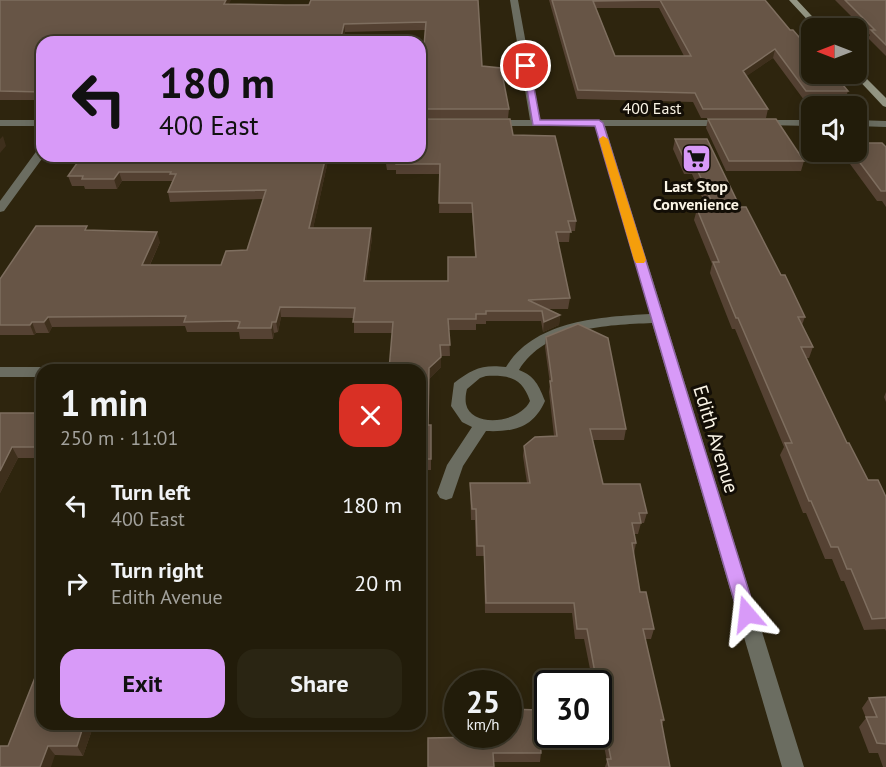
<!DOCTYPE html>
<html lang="en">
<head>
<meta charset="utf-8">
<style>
  :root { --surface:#221c0a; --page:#2a2513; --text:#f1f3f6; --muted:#a2a19c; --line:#3f3a2b; --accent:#d89af8 }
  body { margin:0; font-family:"PT Sans",sans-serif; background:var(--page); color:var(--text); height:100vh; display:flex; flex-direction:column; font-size:22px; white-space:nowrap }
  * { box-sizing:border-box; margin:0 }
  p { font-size:20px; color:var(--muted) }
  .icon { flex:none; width:33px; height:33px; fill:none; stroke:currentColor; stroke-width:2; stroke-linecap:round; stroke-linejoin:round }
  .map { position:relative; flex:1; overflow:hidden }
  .side { position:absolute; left:36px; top:364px; width:390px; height:366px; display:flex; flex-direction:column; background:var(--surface); border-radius:18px; box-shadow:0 3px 15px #0003,0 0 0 2px var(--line) }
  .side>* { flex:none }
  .banner { position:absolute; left:36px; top:36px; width:390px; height:126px; border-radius:18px; box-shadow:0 3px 15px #0003,0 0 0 2px var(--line); background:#d89af8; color:#111; overflow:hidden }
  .needle { width:39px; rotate:270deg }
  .tools { position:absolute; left:801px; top:18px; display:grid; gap:12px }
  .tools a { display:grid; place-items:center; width:66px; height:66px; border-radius:12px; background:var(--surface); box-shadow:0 3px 15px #0003,0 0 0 2px var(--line); font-size:30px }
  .speed { position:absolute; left:444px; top:670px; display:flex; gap:12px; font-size:30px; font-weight:700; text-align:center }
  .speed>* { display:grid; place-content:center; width:78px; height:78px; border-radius:50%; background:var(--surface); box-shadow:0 3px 15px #0003,0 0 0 2px var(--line); line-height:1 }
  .speed small { font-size:15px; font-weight:400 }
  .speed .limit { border:3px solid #111; border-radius:9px; background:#fff; color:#111 }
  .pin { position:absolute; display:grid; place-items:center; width:51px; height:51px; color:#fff; margin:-26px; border:3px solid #fff; border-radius:50%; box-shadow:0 2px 6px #0007 }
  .me { position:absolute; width:66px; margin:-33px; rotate:343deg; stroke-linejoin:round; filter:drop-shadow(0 0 4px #0008) }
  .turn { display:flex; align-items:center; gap:21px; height:126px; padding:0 24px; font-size:27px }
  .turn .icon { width:78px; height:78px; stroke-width:2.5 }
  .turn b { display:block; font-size:42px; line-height:51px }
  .round { display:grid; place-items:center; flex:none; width:63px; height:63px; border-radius:18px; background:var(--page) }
  .head { display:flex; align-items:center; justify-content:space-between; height:102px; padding:0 24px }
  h1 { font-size:36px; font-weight:600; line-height:45px }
  .button { display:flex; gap:12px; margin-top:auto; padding:12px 24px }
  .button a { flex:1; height:69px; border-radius:18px; background:var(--accent); color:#111; font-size:24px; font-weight:600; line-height:69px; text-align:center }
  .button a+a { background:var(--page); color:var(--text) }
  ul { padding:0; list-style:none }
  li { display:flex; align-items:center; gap:18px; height:78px; padding:0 24px }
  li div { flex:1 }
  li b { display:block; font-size:22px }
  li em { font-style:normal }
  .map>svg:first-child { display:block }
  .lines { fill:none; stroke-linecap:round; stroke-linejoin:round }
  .minor { fill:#6b6d61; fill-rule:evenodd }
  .secondary { fill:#939583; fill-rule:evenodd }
  .wall { fill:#554233; fill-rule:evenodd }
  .shaded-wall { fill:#3e2f1c }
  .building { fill:#675546; stroke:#7e6e5f; stroke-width:1.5; fill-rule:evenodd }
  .route { fill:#d89af8; stroke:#8c64a1; stroke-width:1.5 }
  .slow { fill:#f59e0b }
  .labels { text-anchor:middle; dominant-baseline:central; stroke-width:6; stroke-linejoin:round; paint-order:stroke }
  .far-street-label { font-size:16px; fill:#faf4e6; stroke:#130e06 }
  .far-poi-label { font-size:16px; font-weight:bold; fill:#faf4e6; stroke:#130e06 }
  .street-label { font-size:20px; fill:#faf4e6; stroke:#130e06 }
</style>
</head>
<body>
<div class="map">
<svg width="886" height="767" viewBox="0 0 886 767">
  <rect width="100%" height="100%" fill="#2e250e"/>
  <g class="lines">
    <path class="minor" d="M 510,0 L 518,0 L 540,120 L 726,120 L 731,123 L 726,126 L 605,126 L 804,767 L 782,767 L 652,323 C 607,325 545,327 519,370 C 535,376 539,386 545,401 C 533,428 514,432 486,431 L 463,466 L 452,498 L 446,500 L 440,498 L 437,493 L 447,465 L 472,427 L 462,422 L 451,406 L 454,383 C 472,369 482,364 506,367 C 535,320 600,317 650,314 L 595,126 L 492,126 L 487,123 L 492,120 L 530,120 ZM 486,376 C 510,375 522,378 530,401 C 519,424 471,428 466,404 C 465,399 466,393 467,389 L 480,378 Z
      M 0,120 L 42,120 L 42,126 L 0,126 Z
      M 759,120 L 812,120 L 812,126 L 755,125 L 755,121 Z
      M 856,120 L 886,121 L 886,127 L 856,126 Z
      M 42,148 L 44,156 L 4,211 L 0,212 L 0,201 L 38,149 Z
      M 0,367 L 42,367 L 48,370 L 42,370 L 42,377 L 0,377 Z"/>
    <path class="secondary" d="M 789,0 L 797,0 L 823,28 L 815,28 Z
      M 856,68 L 886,98 L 886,107 L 883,106 L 853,74 L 856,74 Z"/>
  </g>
  <path class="wall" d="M 0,0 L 285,5 L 478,0 L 482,66 L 509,109 L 508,118 L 420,118 L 420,70 L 422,70 L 425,30 L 345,32 L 343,42 L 42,42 L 42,100 L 0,100 Z
    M 549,0 L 765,0 L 790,30 L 848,91 L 845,100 L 804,100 L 773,58 L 746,76 L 768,109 L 766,118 L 701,118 L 693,102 L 577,99 ZM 596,8 L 659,8 L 684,56 L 615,56 Z
    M 835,0 L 886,0 L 886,56 L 868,38 L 870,35 Z
    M 708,119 L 804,161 L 801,171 L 726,171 L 706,128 Z
    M 513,135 L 576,221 L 575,231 L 570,231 L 569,242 L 558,242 L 570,298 L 568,309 L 548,309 L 560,315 L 559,325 L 543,332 L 541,321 L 486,321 L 486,324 L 476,324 L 476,330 L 449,330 L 450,356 L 441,356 L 441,367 L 429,379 L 428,425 L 431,425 L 431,470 L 420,470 L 420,533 L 420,370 L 392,333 L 354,333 L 354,318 L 281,317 L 278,332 L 274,333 L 273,339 L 240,339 L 239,332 L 187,332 L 185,326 L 52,327 L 49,333 L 36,333 L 34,335 L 0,335 L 0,279 L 89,231 L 160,242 L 150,265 L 221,265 L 247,250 L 263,199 L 170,202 L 168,192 L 172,181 L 122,181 L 117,189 L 85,189 L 84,186 L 72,186 L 68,176 L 82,156 L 329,156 L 313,228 L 372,238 L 366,281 L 448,281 L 475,257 L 472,213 L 439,213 L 440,174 L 396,174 L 396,170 L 387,170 L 386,164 L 385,164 L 384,156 L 420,156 Z
    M 675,139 L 740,207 L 805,317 L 802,325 L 813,347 L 809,358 L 806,358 L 847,443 L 868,480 L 886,497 L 886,631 L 885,629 L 864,630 L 844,581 L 841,581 L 832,559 L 825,559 L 806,513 L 803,513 L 780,455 L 784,447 L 735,329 L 732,329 L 710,273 L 712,264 L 694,220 L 697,209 L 705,204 L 692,174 L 684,174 L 673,149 Z
    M 886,147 L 886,207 L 882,201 L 877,201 L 842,153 L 842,152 L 856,152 Z
    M 546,337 L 626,429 L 624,440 L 593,440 L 603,484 L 647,513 L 644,523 L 641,523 L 638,534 L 634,534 L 636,543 L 634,554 L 640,592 L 654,629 L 651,639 L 645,639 L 664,720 L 662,725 L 670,767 L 605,767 L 607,761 L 598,716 L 598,684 L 593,684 L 584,639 L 575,639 L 572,613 L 485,613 L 484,556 L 476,556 L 475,520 L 471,520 L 470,483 L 527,483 L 523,456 L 524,446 L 554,436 L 549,392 L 550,384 L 545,347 Z
    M 886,392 L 886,402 L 884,397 Z
    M 0,413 L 42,413 L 42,458 L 18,458 L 0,493 Z
    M 886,697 L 886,767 L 883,767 L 878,753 L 869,753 L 859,727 L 866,718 L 862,708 L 869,698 Z
    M 42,724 L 94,724 L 83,756 L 55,755 L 8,746 Z
    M 477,735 L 508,735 L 541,753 L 540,762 L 493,762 L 477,737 Z"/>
  <path class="shaded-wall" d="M 226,0 L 231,0 L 225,12 L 224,4 Z
    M 344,24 L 345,32 L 343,42 L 340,42 Z
    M 775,49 L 773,58 L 741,80 L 743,71 Z
    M 3,136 L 6,146 L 0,153 L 0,139 Z
    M 326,156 L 329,156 L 311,238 L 309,228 Z
    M 119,172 L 122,181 L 117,189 L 114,179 Z
    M 371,228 L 372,238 L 365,291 L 364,281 Z
    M 157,232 L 160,242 L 145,275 L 142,265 Z
    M 280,307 L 281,317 L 278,332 L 276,322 Z
    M 560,315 L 559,325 L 543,332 L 544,322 Z
    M 48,317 L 52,327 L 49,333 L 44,322 Z
    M 32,322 L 36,333 L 34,335 L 30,325 Z
    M 272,322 L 274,333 L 273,339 L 271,328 Z
    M 441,357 L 441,367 L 429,379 L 429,368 Z
    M 12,447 L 18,458 L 0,493 L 0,471 Z
    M 84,724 L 94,724 L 83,756 L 77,746 Z
    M 48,746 L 55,755 L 51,767 L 40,767 Z"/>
  <path class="building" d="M 0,0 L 226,0 L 224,4 L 285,5 L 309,5 L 311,0 L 478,0 L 482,66 L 501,68 L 509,109 L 420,109 L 420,70 L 422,70 L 426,22 L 344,24 L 340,42 L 42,42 L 42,92 L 0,91 Z
    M 552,0 L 765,0 L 790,30 L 793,30 L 812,52 L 812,74 L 834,74 L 848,91 L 806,91 L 775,49 L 743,71 L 768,109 L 703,109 L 695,93 L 578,90 ZM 660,0 L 691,56 L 615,56 L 593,1 Z
    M 845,0 L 886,0 L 886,45 L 871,30 L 875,30 Z
    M 420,119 L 510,119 L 513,135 L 555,136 L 576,221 L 568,221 L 571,232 L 556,232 L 570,298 L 528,300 L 560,315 L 544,322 L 542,311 L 486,311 L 486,314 L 476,314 L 476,319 L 448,319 L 450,345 L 440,345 L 441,357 L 429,368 L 428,425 L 431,425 L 431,459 L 420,459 L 420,476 L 420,370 L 389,370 L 393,322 L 353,322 L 355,308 L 280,307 L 276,322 L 272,322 L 271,328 L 238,328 L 240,322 L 237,321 L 184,322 L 186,316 L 48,317 L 44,322 L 32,322 L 30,325 L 0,325 L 0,279 L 36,226 L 87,226 L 85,230 L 157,232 L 142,265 L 221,265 L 226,251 L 247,250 L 266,190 L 168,192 L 176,174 L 170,174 L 171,172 L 119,172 L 114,179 L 82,179 L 83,176 L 68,176 L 82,156 L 326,156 L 309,228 L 371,228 L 364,281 L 448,281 L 448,257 L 476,257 L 472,203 L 439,203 L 440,164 L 396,164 L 396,160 L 386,160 L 387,156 L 420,156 Z
    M 708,119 L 776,119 L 804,161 L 729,161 Z
    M 675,139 L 707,139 L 740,207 L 746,207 L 781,275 L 785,275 L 805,317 L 798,317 L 813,347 L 801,347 L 847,443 L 849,443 L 868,480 L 878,480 L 886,497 L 886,618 L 872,619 L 851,569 L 847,569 L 838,547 L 831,547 L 811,501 L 809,501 L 785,443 L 792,443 L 738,318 L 736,318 L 713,262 L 719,262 L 697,209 L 711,200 L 694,163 L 686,163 Z
    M 856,143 L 882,143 L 886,147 L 886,191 L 881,191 L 852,152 L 856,152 Z
    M 578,324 L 608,338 L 626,429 L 590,429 L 603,484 L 640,484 L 647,513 L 639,513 L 641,523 L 632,523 L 636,543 L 632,543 L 640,592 L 646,592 L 654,629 L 643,629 L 664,720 L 661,720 L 670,767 L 609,767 L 607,759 L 611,759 L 598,693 L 598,684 L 597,684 L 587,629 L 577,629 L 574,603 L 486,603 L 484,546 L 477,546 L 476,509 L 472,509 L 470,483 L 530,483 L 524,446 L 535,437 L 557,436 L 550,381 L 552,381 L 546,337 Z
    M 0,413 L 42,413 L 42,447 L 12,447 L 0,471 Z
    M 36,675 L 42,675 L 42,724 L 84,724 L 77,746 L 48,746 L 40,767 L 0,767 L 0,746 L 8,746 Z
    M 476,675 L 501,675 L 502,684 L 476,684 Z
    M 886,697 L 886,744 L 877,743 L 866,717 L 877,717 L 869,698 Z
    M 508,709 L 538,710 L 541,753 L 493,753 L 494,767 L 428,767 L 428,738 L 478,737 L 478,735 L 508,735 Z"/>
  <path class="route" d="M 523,65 L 530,66 L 540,120 L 599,120 L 603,123 L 756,614 L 753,620 L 747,622 L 740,620 L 738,614 L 595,126 L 533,125 Z"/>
  <path class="slow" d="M 603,136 L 608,139 L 646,260 L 644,263 L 636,263 L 634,260 L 599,139 Z"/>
  <defs>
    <symbol id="supermarket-square" viewBox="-11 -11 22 22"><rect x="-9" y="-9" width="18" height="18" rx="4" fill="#d89af8" stroke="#130e06"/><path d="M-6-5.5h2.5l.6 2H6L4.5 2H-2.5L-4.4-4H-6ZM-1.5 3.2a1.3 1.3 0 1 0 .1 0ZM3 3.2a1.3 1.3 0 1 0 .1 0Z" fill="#111"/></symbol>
  </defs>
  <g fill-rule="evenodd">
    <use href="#supermarket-square" x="680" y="142" width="33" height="33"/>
  </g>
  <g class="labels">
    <g class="far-street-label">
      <text x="652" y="108">400 East</text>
    </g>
    <g class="far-poi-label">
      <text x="696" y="186">Last Stop<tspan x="696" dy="18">Convenience</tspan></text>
    </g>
    <g class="street-label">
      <text transform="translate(716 439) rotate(73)">Edith Avenue</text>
    </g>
  </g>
</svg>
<div class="tools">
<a><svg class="needle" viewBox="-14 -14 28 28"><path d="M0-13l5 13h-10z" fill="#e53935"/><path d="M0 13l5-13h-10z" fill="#a2a19c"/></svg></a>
<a><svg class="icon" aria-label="sound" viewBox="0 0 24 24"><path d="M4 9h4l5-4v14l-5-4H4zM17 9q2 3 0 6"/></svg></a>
</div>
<div class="speed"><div>25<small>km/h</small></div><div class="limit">30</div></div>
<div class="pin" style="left:526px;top:66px;background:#d93025"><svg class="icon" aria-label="arrive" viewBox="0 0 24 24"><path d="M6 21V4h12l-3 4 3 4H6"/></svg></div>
<svg class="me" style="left:747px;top:614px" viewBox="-20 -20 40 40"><path d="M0-17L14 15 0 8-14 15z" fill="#d89af8" stroke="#fff" stroke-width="4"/></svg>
<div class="banner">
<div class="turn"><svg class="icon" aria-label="left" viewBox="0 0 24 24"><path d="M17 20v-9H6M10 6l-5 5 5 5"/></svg><div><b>180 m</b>400 East</div></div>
</div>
<section class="side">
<div class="head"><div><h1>1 min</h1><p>250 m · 11:01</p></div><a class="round" style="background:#d93025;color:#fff"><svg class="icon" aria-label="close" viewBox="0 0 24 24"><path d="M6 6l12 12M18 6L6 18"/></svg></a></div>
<ul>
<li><svg class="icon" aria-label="left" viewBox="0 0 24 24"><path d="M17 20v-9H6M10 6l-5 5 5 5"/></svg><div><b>Turn left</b><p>400 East</p></div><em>180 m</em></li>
<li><svg class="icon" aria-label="right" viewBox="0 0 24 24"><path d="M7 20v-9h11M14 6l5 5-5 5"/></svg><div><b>Turn right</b><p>Edith Avenue</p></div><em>20 m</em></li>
</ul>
<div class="button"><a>Exit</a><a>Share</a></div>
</section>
</div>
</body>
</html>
